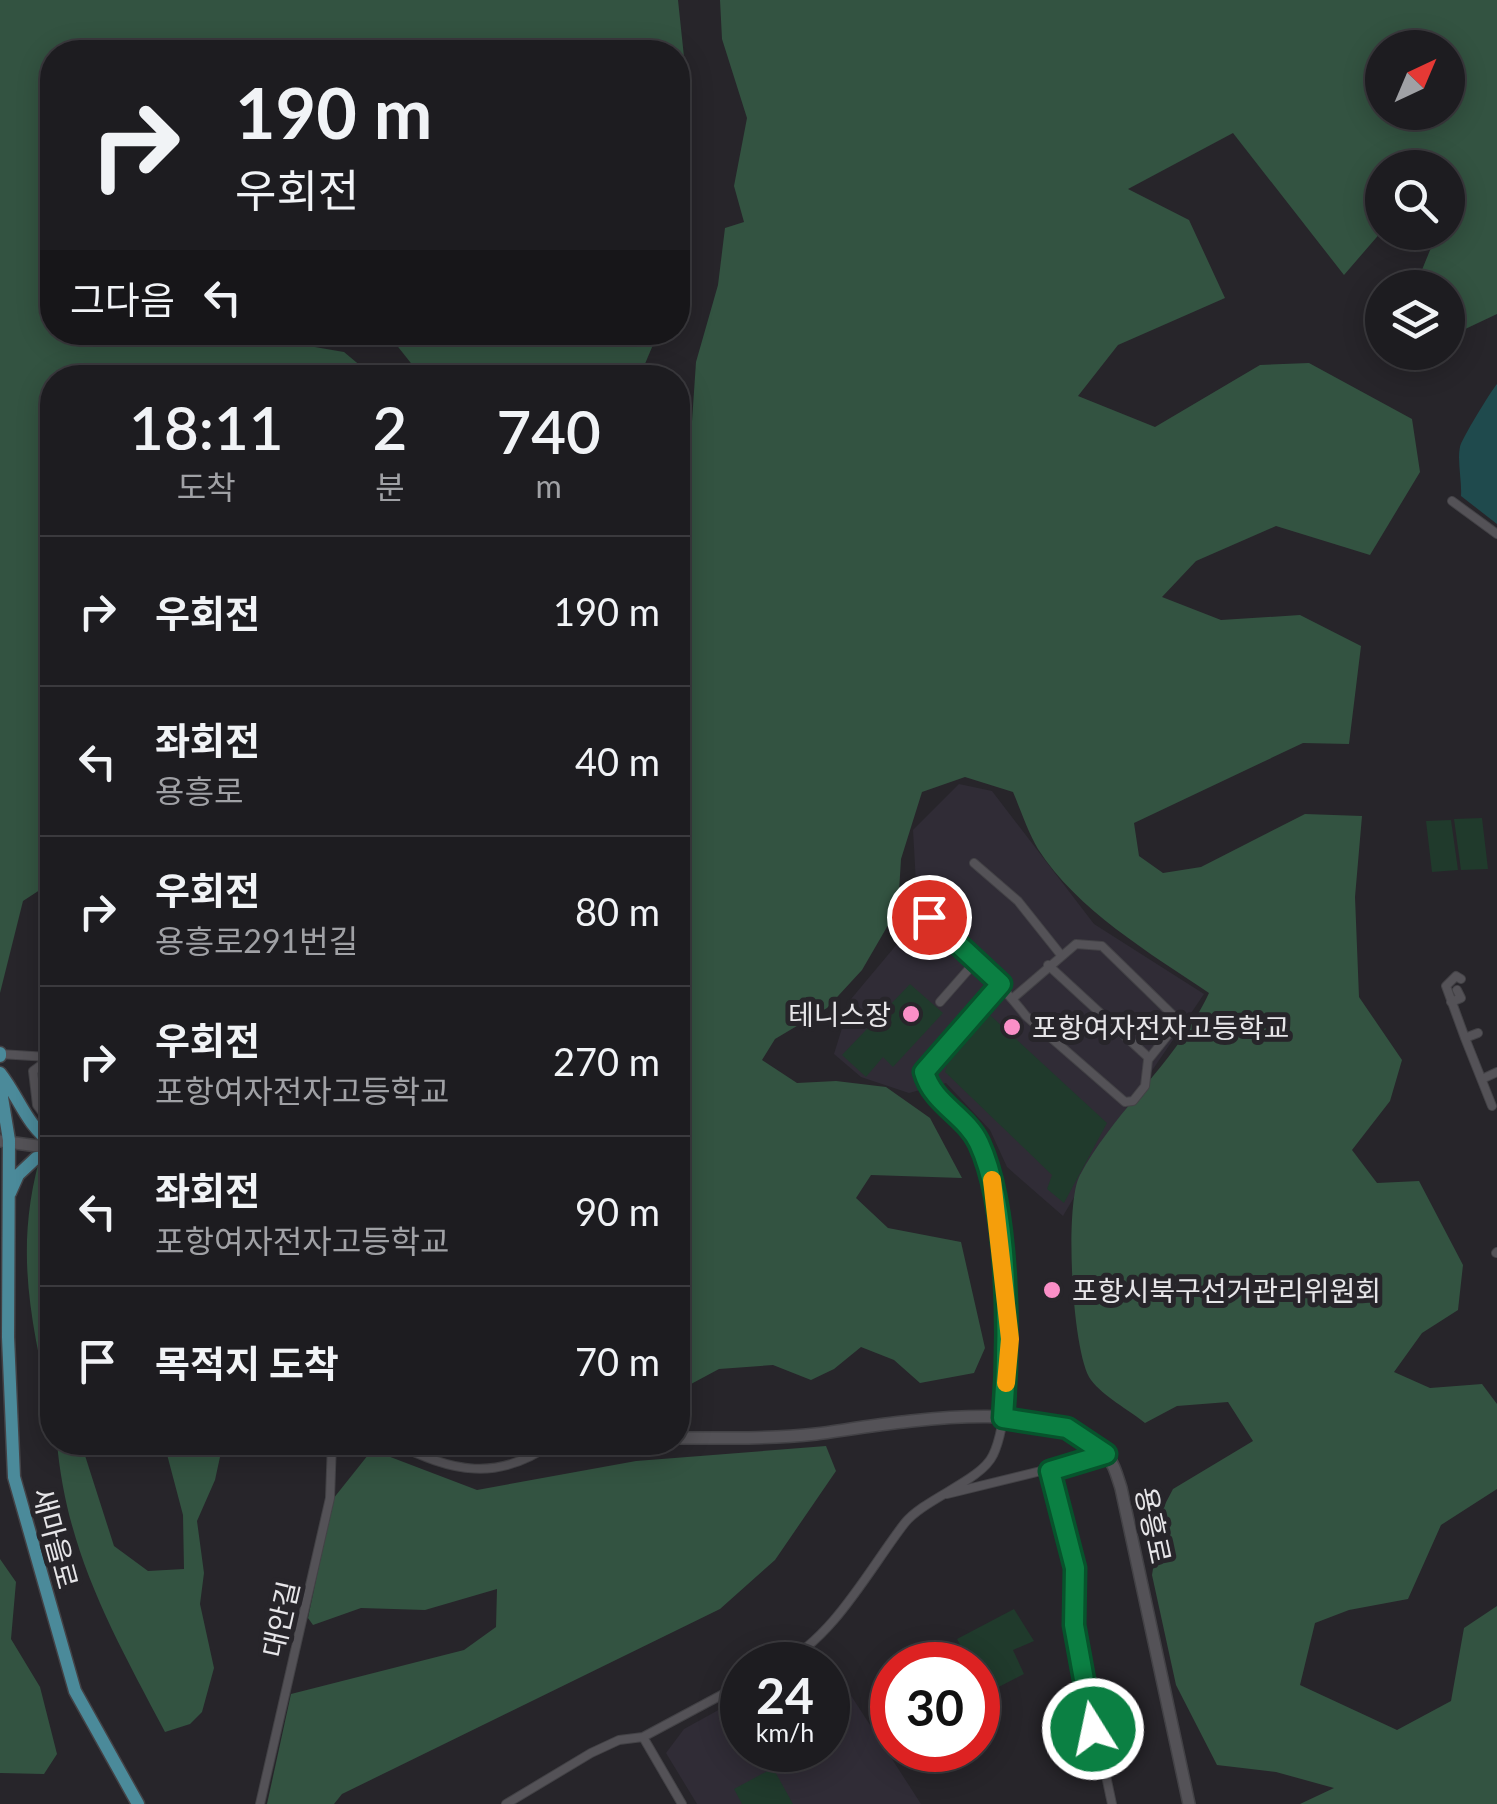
<!DOCTYPE html>
<html lang="ko">
<head>
<meta charset="utf-8">
<style>
  :root { --surface:#1d1c20; --page:#2a292d; --text:#f1f3f6; --muted:#a0a1a5; --line:#3b3a3e }
  body { margin:0; font-family:Lato,"Noto Sans KR",sans-serif; background:var(--page); color:var(--text); height:100vh; display:flex; flex-direction:column; font-size:38px; white-space:nowrap }
  * { box-sizing:border-box; margin:0 }
  p { font-size:32px; color:var(--muted) }
  .icon { flex:none; width:55px; height:55px; fill:none; stroke:currentColor; stroke-width:2; stroke-linecap:round; stroke-linejoin:round }
  .map { position:relative; flex:1; overflow:hidden }
  .side { position:absolute; left:40px; top:365px; width:650px; height:1090px; display:flex; flex-direction:column; background:var(--surface); border-radius:40px; box-shadow:0 5px 25px #0003,0 0 0 2px var(--line) }
  .side>* { flex:none }
  .guide { position:absolute; left:40px; top:40px; width:650px; height:305px; border-radius:40px; box-shadow:0 5px 25px #0003,0 0 0 2px var(--line); background:#1d1c20; color:var(--text); overflow:hidden }
  .needle { width:65px; rotate:44deg }
  .buttons { position:absolute; left:1365px; top:30px; display:grid; gap:20px }
  .buttons a { display:grid; place-items:center; width:100px; height:100px; border-radius:50%; background:var(--surface); box-shadow:0 5px 25px #0003,0 0 0 2px var(--line); font-size:50px }
  .speed { position:absolute; left:720px; top:1642px; display:flex; gap:20px; font-size:50px; font-weight:700; text-align:center }
  .speed>* { display:grid; place-content:center; width:130px; height:130px; border-radius:50%; background:var(--surface); box-shadow:0 5px 25px #0003,0 0 0 2px var(--line); line-height:1 }
  .speed small { font-size:25px; font-weight:400 }
  .speed .limit { border:15px solid #d22; background:#fff; color:#111 }
  .pin { position:absolute; display:grid; place-items:center; width:85px; height:85px; color:#fff; margin:-42px; border:5px solid #fff; border-radius:50%; box-shadow:0 2px 10px #0007 }
  .me { position:absolute; width:110px; margin:-55px; rotate:350deg; stroke-linejoin:round; filter:drop-shadow(0 0 8px #0008) }
  .turn { display:flex; align-items:center; gap:35px; height:210px; padding:0 30px; font-size:45px }
  .turn .icon { width:130px; height:130px; stroke-width:2.5 }
  .turn b { display:block; font-size:70px; line-height:85px }
  .then { display:flex; align-items:center; height:95px; padding:0 30px; background:#0003; gap:20px; font-size:38px }
  .eta { display:flex; justify-content:space-evenly; align-items:center; height:170px; text-align:center }
  .eta b { font-size:60px; font-weight:600; line-height:70px }
  ul { padding:0; list-style:none }
  li { display:flex; align-items:center; gap:30px; height:150px; padding:0 30px; border-top:2px solid var(--line) }
  li div { flex:1 }
  li b { display:block; font-size:38px }
  li em { font-style:normal }
  .map>svg:first-child { display:block }
  .built { fill:#302c36 }
  .green { fill:#203a2c }
  .forest { fill:#335341; fill-rule:evenodd }
  .water { fill:#1f4a4d }
  .lines { fill:none; stroke-linecap:round; stroke-linejoin:round }
  .street-casing { stroke:#434246; stroke-width:10 }
  .secondary-casing { stroke:#434246; stroke-width:14 }
  .primary-casing { stroke:#434246; stroke-width:15 }
  .street { stroke:#545257; stroke-width:8 }
  .secondary { stroke:#545257; stroke-width:11 }
  .primary { stroke:#4b8a9a; stroke-width:12 }
  .route-casing { stroke:#07532c; stroke-width:25 }
  .route { stroke:#0b8043; stroke-width:18 }
  .slow { stroke:#f59e0b; stroke-width:18 }
  .poi-dot { fill:#fa8fc7; stroke:#27252a; stroke-width:4 }
  .labels { text-anchor:middle; dominant-baseline:central; stroke-width:10; stroke-linejoin:round; paint-order:stroke }
  .poi-label { font-size:28px; fill:#e6e5e8; stroke:#27252a; text-anchor:start }
  .street-label { font-size:28px; fill:#e6e5e8; stroke:#27252a }
</style>
</head>
<body>
<div class="map">
<svg width="1497" height="1804" viewBox="0 0 1497 1804">
  <rect width="100%" height="100%" fill="#27252a"/>
  <path class="built" d="M 959,784 L 992,791 L 1094,924 L 1204,994 L 1126,1109 L 1063,1216 L 1007,1167 L 990,1130 L 946,1083 L 909,1093 L 861,1077 L 834,1054 L 851,999 L 918,919 L 913,830 Z
    M 823,1652 L 921,1804 L 697,1804 L 666,1753 L 684,1729 L 742,1697 L 742,1750 L 828,1750 L 828,1665 L 799,1665 Z"/>
  <path class="green" d="M 1482,818 L 1488,869 L 1461,870 L 1454,819 Z
    M 1451,820 L 1458,870 L 1432,872 L 1426,821 Z
    M 910,984 L 943,1013 L 893,1067 L 883,1057 L 866,1077 L 842,1055 Z
    M 990,1015 L 1107,1123 L 1064,1203 L 1047,1189 L 1052,1175 L 945,1072 L 949,1056 Z
    M 1014,1609 L 1034,1641 L 1013,1650 L 1024,1674 L 985,1694 L 978,1679 L 978,1665 L 971,1665 L 957,1639 Z
    M 773,1768 L 793,1804 L 742,1804 L 734,1789 Z"/>
  <path class="forest" d="M 0,0 L 678,0 L 684,57 L 678,81 L 678,52 L 52,52 L 52,332 L 295,333 L 303,345 L 344,352 L 374,377 L 52,378 L 52,882 L 23,901 L 0,993 Z
    M 720,0 L 1497,0 L 1497,314 L 1461,331 L 1448,326 L 1448,288 L 1415,287 L 1437,233 L 1448,232 L 1448,168 L 1382,168 L 1382,231 L 1344,275 L 1233,133 L 1128,189 L 1189,220 L 1225,298 L 1118,345 L 1078,396 L 1155,427 L 1260,365 L 1309,363 L 1412,419 L 1420,472 L 1370,555 L 1276,526 L 1196,561 L 1162,597 L 1221,620 L 1300,615 L 1361,646 L 1349,744 L 1303,743 L 1134,823 L 1139,856 L 1163,873 L 1201,867 L 1305,814 L 1362,816 L 1355,897 L 1359,997 L 1402,1060 L 1390,1101 L 1352,1150 L 1377,1183 L 1419,1181 L 1463,1265 L 1458,1310 L 1422,1333 L 1394,1372 L 1430,1388 L 1482,1384 L 1497,1404 L 1497,1489 L 1441,1525 L 1408,1599 L 1349,1610 L 1315,1623 L 1300,1685 L 1397,1730 L 1451,1701 L 1464,1628 L 1497,1606 L 1497,1804 L 1300,1804 L 1334,1788 L 1276,1772 L 1217,1765 L 1176,1685 L 1152,1575 L 1163,1508 L 1173,1489 L 1253,1441 L 1228,1402 L 1177,1406 L 1145,1423 C 1129,1410 1103,1396 1091,1380 C 1072,1355 1064,1203 1080,1175 C 1115,1110 1177,1061 1209,993 C 1151,954 1076,909 1038,849 C 1028,832 1021,811 1013,792 L 965,777 L 922,792 L 901,859 L 898,908 L 862,970 L 827,1008 L 775,1039 L 762,1060 L 797,1083 L 836,1081 L 886,1087 L 930,1118 L 962,1178 L 871,1175 L 856,1198 L 888,1228 L 961,1242 L 985,1348 L 974,1373 L 920,1383 L 894,1360 L 861,1347 L 834,1369 L 811,1380 L 773,1365 L 719,1369 L 678,1391 L 678,461 L 690,451 L 696,362 L 718,285 L 725,228 L 744,222 L 734,186 L 747,118 L 722,39 ZM 1382,48 L 1448,48 L 1448,112 L 1382,112 Z
    M 387,333 L 658,333 L 639,378 L 422,377 Z
    M 43,1147 L 52,1149 L 52,1273 L 43,1298 L 52,1415 C 30,1318 13,1245 43,1147 Z
    M 57,1443 L 81,1443 L 114,1546 L 148,1571 L 184,1569 L 183,1515 L 164,1443 L 223,1443 L 215,1480 L 197,1521 L 204,1573 L 200,1604 L 214,1668 L 202,1712 L 190,1724 L 165,1732 C 114,1635 67,1554 57,1443 Z
    M 826,1446 L 836,1471 L 775,1560 L 720,1609 L 342,1794 L 334,1804 L 267,1804 L 291,1694 L 464,1650 L 496,1627 L 497,1589 L 425,1610 L 361,1608 L 313,1625 L 308,1618 L 333,1499 L 372,1450 L 477,1490 L 636,1461 Z
    M 0,1559 L 16,1582 L 11,1639 L 40,1687 L 57,1754 L 44,1774 L 0,1773 Z"/>
  <path class="water" d="M 1497,384 L 1497,524 L 1461,496 C 1462,481 1457,460 1460,447 C 1461,440 1491,391 1497,384 Z"/>
  <g class="lines">
    <defs>
      <path id="street" d="M 1452,501 L 1497,534
        M 974,863 L 1018,901 L 1061,955
        M 929,917 C 963,949 997,979 1026,1016 L 1125,1102 L 1133,1101 L 1145,1086 L 1148,1060 L 1176,1025 L 1176,1018 L 1102,946 L 1076,944 L 1012,999
        M 1048,965 L 1149,1058
        M 1461,979 L 1456,976 L 1446,986 L 1465,1038
        M 940,1002 L 976,961
        M 1451,1002 L 1461,998 L 1457,990
        M 1478,1033 L 1465,1038 L 1492,1106
        M 0,1054 L 48,1057
        M 52,1057 L 33,1071 L 37,1105 L 52,1125
        M 1482,1079 L 1497,1072
        M 1496,1253 L 1497,1252
        M 392,1442 C 453,1472 497,1483 554,1442
        M 1050,1471 L 1075,1568 L 1074,1625 L 1112,1804
        M 947,1494 L 1106,1455
        M 780,1665 C 834,1637 868,1571 904,1524 C 923,1499 981,1481 993,1455 C 1020,1400 1007,1195 979,1141 C 964,1114 932,1104 924,1071 L 1001,984
        M 643,1737 L 682,1804
        M 260,1804 L 330,1498 L 332,1442
        M 506,1804 L 591,1753 L 619,1740 L 643,1737 L 742,1684"/>
      <path id="secondary" d="M 0,1141 L 52,1148
        M 678,1438 C 724,1438 770,1439 816,1434 C 885,1425 1054,1391 1105,1453 C 1114,1463 1117,1476 1121,1488 L 1189,1804"/>
      <path id="primary" d="M 0,1053 L 0,1056
        M 0,1073 C 19,1097 26,1125 52,1143
        M 0,1085 L 9,1140 L 8,1337 L 14,1477 L 75,1691 L 138,1804
        M 10,1193 L 18,1175 L 36,1158 L 52,1157"/>
    </defs>
    <use href="#street" class="street-casing"/>
    <use href="#secondary" class="secondary-casing"/>
    <use href="#primary" class="primary-casing"/>
    <use href="#street" class="street"/>
    <use href="#secondary" class="secondary"/>
    <use href="#primary" class="primary"/>
  </g>
  <g class="lines">
    <defs>
      <path id="route" d="M 929,917 L 1001,984 L 924,1072 C 933,1104 966,1115 979,1143 C 1010,1210 1009,1345 1003,1418 L 1067,1428 L 1106,1454 L 1050,1471 L 1075,1568 L 1074,1625 L 1093,1729"/>
    </defs>
    <use href="#route" class="route-casing"/>
    <use href="#route" class="route"/>
    <path class="slow" d="M 992,1180 L 1010,1339 L 1006,1383"/>
  </g>
  <g class="poi-dot">
    <circle cx="911" cy="1014" r="10"/>
    <circle cx="1012" cy="1027" r="10"/>
    <circle cx="1052" cy="1290" r="10"/>
  </g>
  <g class="labels">
    <g class="poi-label">
      <text x="891" y="1014" text-anchor="end">테니스장</text>
      <text x="1032" y="1027">포항여자전자고등학교</text>
      <text x="1072" y="1290">포항시북구선거관리위원회</text>
    </g>
    <g class="street-label">
      <text transform="translate(1154 1525) rotate(78)">용흥로</text>
      <text transform="translate(56 1538) rotate(75)">새마을로</text>
      <text transform="translate(280 1619) rotate(-77)">대안길</text>
    </g>
  </g>
</svg>
<div class="buttons">
<a><svg class="needle" viewBox="-14 -14 28 28"><path d="M0-13l5 13h-10z" fill="#e53935"/><path d="M0 13l5-13h-10z" fill="#a0a1a5"/></svg></a>
<a><svg class="icon" aria-label="search" viewBox="0 0 24 24"><circle cx="10" cy="10" r="6"/><path d="M15 15l6 6"/></svg></a>
<a><svg class="icon" aria-label="layers" viewBox="0 0 24 24"><path d="M12 4l9 5-9 5-9-5zM3 14l9 5 9-5"/></svg></a>
</div>
<div class="speed"><div>24<small>km/h</small></div><div class="limit">30</div></div>
<div class="pin" style="left:929px;top:917px;background:#d93025"><svg class="icon" aria-label="arrive" viewBox="0 0 24 24"><path d="M6 21V4h12l-3 4 3 4H6"/></svg></div>
<svg class="me" style="left:1093px;top:1729px" viewBox="-20 -20 40 40"><circle r="17" fill="#0b8043" stroke="#fff" stroke-width="3"/><path d="M0-11L8 9 0 5-8 9z" fill="#fff"/></svg>
<div class="guide">
<div class="turn"><svg class="icon" aria-label="right" viewBox="0 0 24 24"><path d="M7 20v-9h11M14 6l5 5-5 5"/></svg><div><b>190 m</b>우회전</div></div>
<div class="then">그다음<svg class="icon" aria-label="left" viewBox="0 0 24 24"><path d="M17 20v-9H6M10 6l-5 5 5 5"/></svg></div>
</div>
<section class="side">
<div class="eta">
<div><b>18:11</b><p>도착</p></div>
<div><b>2</b><p>분</p></div>
<div><b>740</b><p>m</p></div>
</div>
<ul>
<li><svg class="icon" aria-label="right" viewBox="0 0 24 24"><path d="M7 20v-9h11M14 6l5 5-5 5"/></svg><div><b>우회전</b></div><em>190 m</em></li>
<li><svg class="icon" aria-label="left" viewBox="0 0 24 24"><path d="M17 20v-9H6M10 6l-5 5 5 5"/></svg><div><b>좌회전</b><p>용흥로</p></div><em>40 m</em></li>
<li><svg class="icon" aria-label="right" viewBox="0 0 24 24"><path d="M7 20v-9h11M14 6l5 5-5 5"/></svg><div><b>우회전</b><p>용흥로291번길</p></div><em>80 m</em></li>
<li><svg class="icon" aria-label="right" viewBox="0 0 24 24"><path d="M7 20v-9h11M14 6l5 5-5 5"/></svg><div><b>우회전</b><p>포항여자전자고등학교</p></div><em>270 m</em></li>
<li><svg class="icon" aria-label="left" viewBox="0 0 24 24"><path d="M17 20v-9H6M10 6l-5 5 5 5"/></svg><div><b>좌회전</b><p>포항여자전자고등학교</p></div><em>90 m</em></li>
<li><svg class="icon" aria-label="arrive" viewBox="0 0 24 24"><path d="M6 21V4h12l-3 4 3 4H6"/></svg><div><b>목적지 도착</b></div><em>70 m</em></li>
</ul>
</section>
</div>
</body>
</html>
